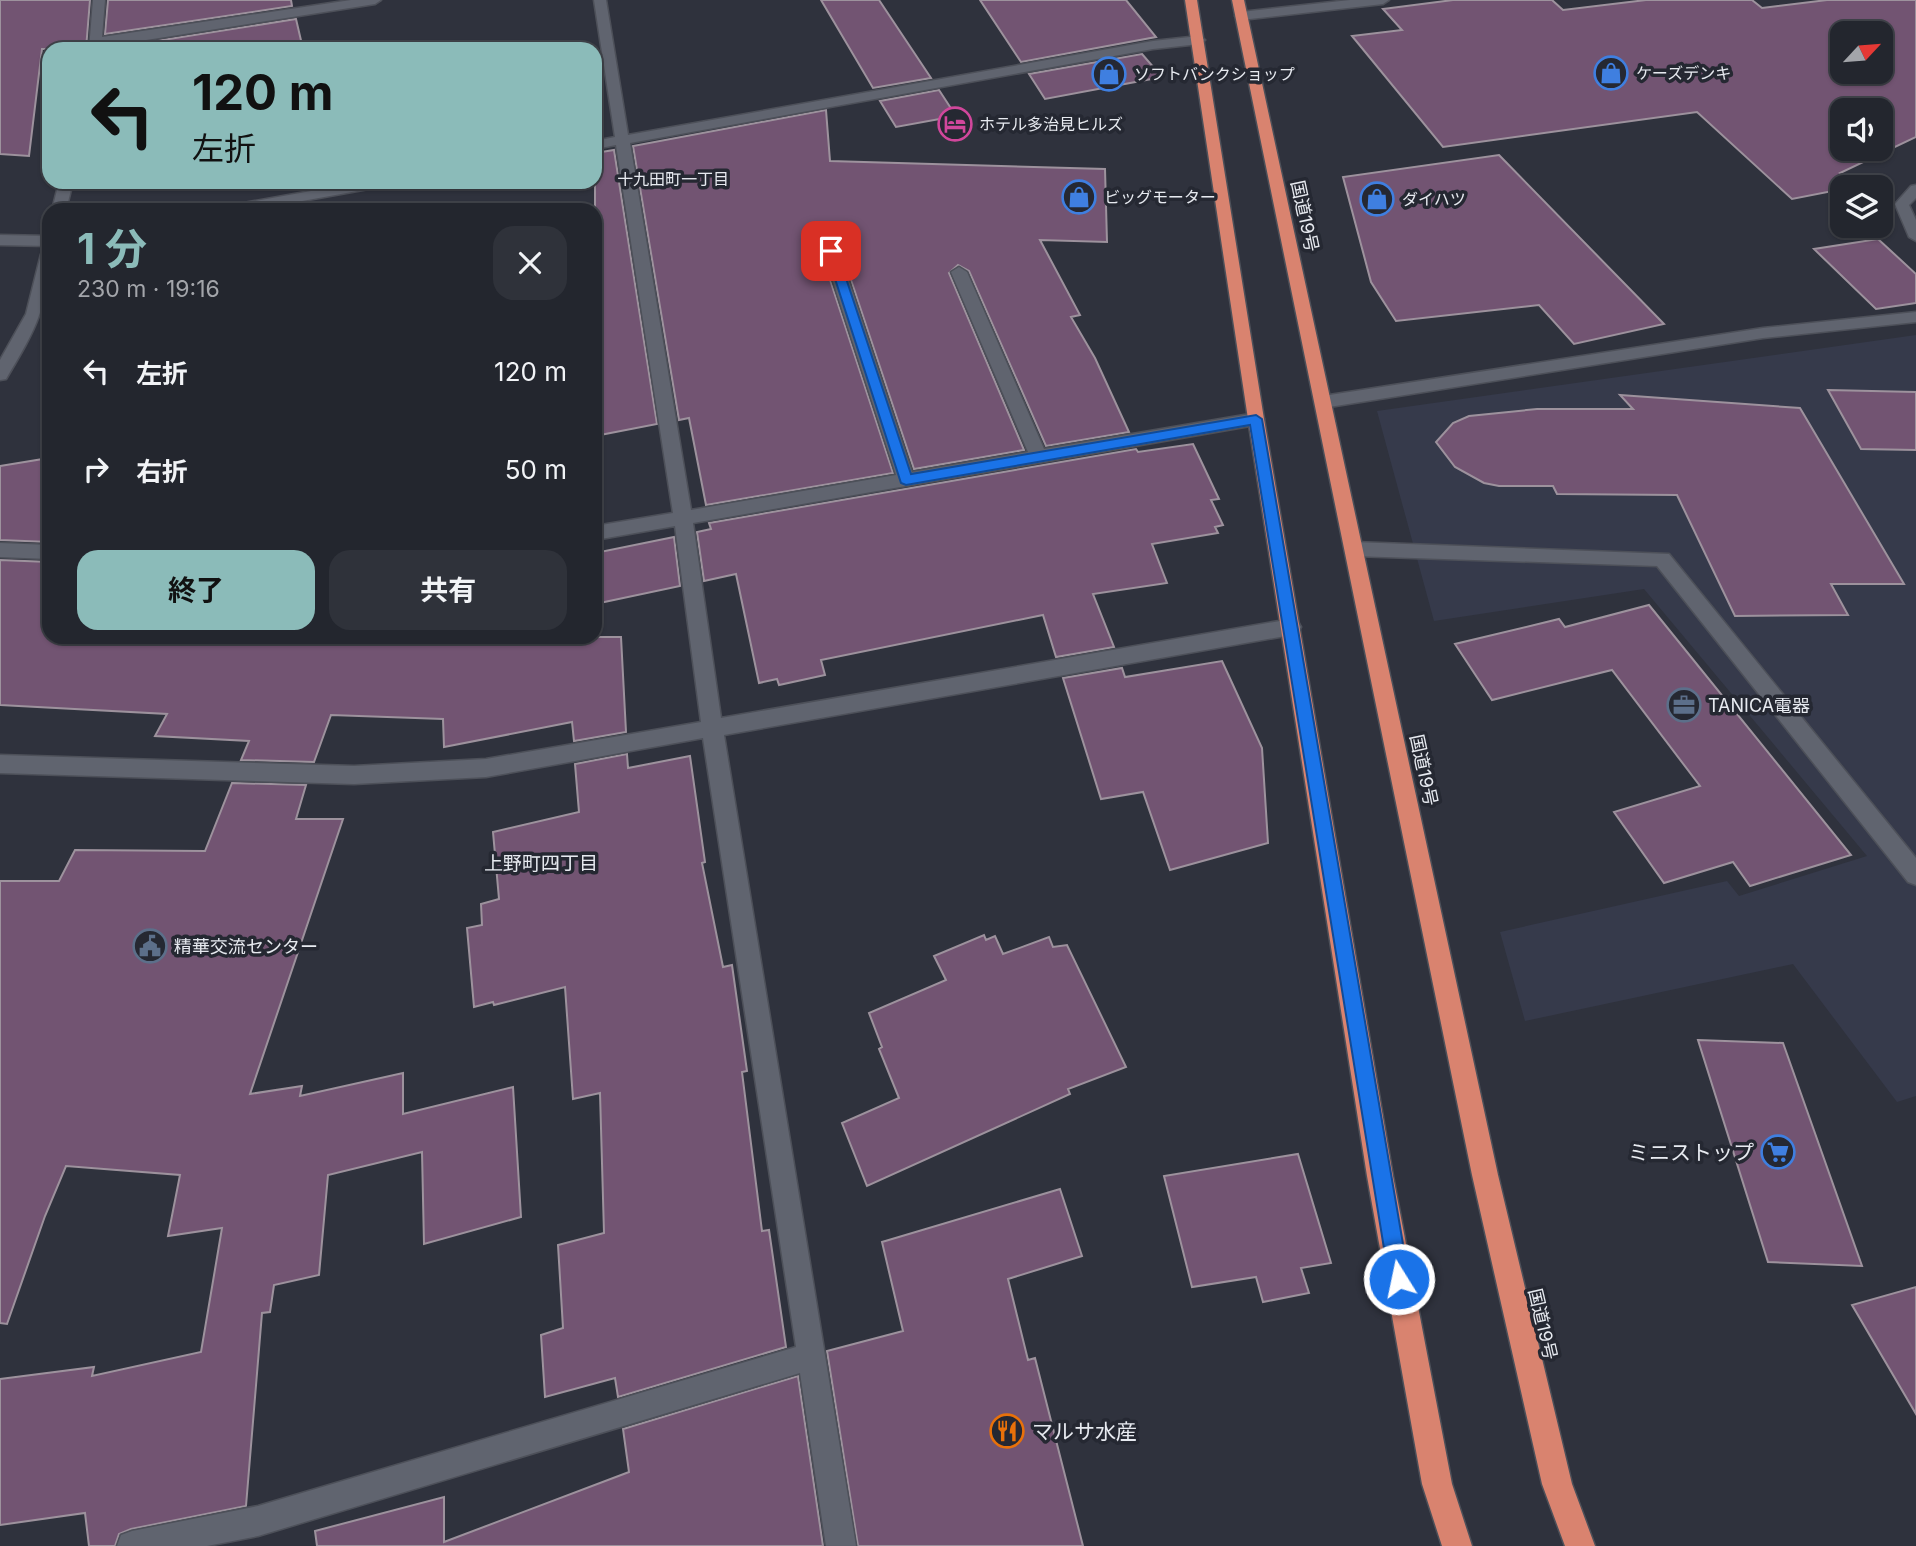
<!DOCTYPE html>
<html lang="ja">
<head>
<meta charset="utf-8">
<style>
  :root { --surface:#23262e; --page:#2f323a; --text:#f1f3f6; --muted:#a3a5aa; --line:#40434a; --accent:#8bbbb9 }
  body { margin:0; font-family:Inter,"Noto Sans JP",sans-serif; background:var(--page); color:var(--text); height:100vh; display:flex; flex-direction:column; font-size:26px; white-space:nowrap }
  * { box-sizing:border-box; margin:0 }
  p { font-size:23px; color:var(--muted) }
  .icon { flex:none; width:38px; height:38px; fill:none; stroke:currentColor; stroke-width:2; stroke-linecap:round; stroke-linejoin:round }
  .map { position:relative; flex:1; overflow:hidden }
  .side { position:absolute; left:42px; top:203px; width:560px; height:441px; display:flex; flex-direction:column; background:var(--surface); border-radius:21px; box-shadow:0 2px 5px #0004,0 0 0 2px var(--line) }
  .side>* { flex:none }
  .banner { position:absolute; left:42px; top:42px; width:560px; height:147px; border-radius:21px; box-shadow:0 2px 5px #0004,0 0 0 2px var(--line); background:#8bbbb9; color:#111; overflow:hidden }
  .needle { width:46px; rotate:64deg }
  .tools { position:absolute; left:1830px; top:21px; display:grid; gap:14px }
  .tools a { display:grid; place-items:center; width:63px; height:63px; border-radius:14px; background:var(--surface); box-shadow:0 2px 5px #0004,0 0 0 2px var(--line); font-size:35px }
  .pin { position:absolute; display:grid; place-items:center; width:60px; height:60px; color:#fff; margin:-30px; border-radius:14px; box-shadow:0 4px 10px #0006 }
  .me { position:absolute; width:77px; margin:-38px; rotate:350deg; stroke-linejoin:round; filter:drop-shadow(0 0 5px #0008) }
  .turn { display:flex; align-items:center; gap:24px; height:147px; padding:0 35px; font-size:32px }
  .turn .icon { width:91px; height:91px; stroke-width:2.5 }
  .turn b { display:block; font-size:49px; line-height:60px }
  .round { display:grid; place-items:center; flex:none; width:74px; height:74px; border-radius:21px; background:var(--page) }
  .headline { display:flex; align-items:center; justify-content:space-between; height:119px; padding:0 35px }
  h1 { font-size:42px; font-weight:700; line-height:52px; color:var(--accent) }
  .primary-button { display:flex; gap:14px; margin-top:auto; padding:14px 35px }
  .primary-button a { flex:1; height:80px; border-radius:21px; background:var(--accent); color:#111; font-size:28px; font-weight:700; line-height:80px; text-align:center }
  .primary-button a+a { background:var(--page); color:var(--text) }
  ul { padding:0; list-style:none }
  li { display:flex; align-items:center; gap:21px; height:98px; padding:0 35px }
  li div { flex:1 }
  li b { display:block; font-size:26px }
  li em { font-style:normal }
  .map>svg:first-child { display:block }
  .built { fill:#363a4b }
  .building { fill:#725472; stroke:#9d929d; stroke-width:2; fill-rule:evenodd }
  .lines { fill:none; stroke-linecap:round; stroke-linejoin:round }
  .minor-casing { stroke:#4d5059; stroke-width:3 }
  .highway-casing { stroke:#4d5059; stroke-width:3 }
  .minor { fill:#60646f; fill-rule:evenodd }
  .highway { fill:#d9836f; fill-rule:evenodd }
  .route { fill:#1a73e8; stroke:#114b97; stroke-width:2 }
  .labels { text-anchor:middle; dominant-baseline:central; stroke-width:7; stroke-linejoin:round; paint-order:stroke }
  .far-poi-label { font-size:16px; fill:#e7eaf0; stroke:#252832; text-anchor:start }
  .far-neighbourhood-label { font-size:16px; fill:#e7eaf0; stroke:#252832 }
  .street-label { font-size:18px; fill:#e7eaf0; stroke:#252832 }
  .poi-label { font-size:18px; fill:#e7eaf0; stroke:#252832; text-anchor:start }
  .neighbourhood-label { font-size:19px; fill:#e7eaf0; stroke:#252832 }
  .near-poi-label { font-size:21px; fill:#e7eaf0; stroke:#252832; text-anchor:end }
</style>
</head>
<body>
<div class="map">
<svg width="1916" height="1546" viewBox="0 0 1916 1546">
  <rect width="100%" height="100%" fill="#2f323d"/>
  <path class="built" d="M 1916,335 L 1916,1096 L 1897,1102 L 1793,964 L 1525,1021 L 1500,932 L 1727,881 L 1739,896 L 1867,856 L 1644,589 L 1434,621 L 1377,411 Z"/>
  <path class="building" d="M 0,0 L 90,0 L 86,49 L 42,49 L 29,156 L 0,154 Z
    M 108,0 L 291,0 L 292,6 L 105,34 Z
    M 821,0 L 879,0 L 931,78 L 873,88 Z
    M 980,0 L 1126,0 L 1156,37 L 1021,62 Z
    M 1453,0 L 1552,0 L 1563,10 L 1646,0 L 1752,0 L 1762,8 L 1827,0 L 1916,0 L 1916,137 L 1840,173 L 1856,187 L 1843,187 L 1843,189 L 1792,199 L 1697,112 L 1443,147 L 1352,36 L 1402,30 L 1383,9 ZM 1843,33 L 1881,33 L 1881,72 L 1843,72 ZM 1843,110 L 1881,110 L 1881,149 L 1843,149 Z
    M 296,19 L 303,49 L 106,49 Z
    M 1142,54 L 1162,77 L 1045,99 L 1029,74 Z
    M 939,90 L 956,116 L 896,127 L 880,101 Z
    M 826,110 L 830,161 L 1105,169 L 1107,242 L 1040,240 L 1080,315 L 1071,317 L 1095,358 L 1129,432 L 1046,446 L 969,271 L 958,265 L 949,273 L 1024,450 L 914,469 L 841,250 L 830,244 L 821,252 L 893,473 L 706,505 L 689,418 L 679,420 L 633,146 Z
    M 614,150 L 657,424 L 595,436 L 595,153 Z
    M 1499,155 L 1664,324 L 1574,344 L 1539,305 L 1396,321 L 1371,282 L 1343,177 Z
    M 1878,239 L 1916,274 L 1916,303 L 1876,309 L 1814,249 Z
    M 1828,390 L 1916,392 L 1916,450 L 1861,449 Z
    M 1620,395 L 1800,408 L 1904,584 L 1831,584 L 1848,615 L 1735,616 L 1677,495 L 1557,494 L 1553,486 L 1499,486 L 1484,483 L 1455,467 L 1436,442 L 1453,423 L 1469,416 L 1537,409 L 1633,409 Z
    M 1193,444 L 1219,499 L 1211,500 L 1223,525 L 1215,527 L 1218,533 L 1152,544 L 1167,583 L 1093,594 L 1114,647 L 1056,657 L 1043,615 L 821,660 L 825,675 L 779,685 L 777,679 L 759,683 L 736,574 L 704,581 L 697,532 L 711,529 L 709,523 L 1136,449 L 1138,452 Z
    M 49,458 L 49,542 L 0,540 L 0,466 Z
    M 674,537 L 680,586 L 595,604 L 595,553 Z
    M 0,560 L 49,562 L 49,637 L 621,637 L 626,732 L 574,741 L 572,722 L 444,747 L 443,719 L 331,715 L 314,762 L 241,760 L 249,741 L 155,736 L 167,714 L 0,705 Z
    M 1649,605 L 1851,855 L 1750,886 L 1733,862 L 1664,883 L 1614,812 L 1700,786 L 1612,670 L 1492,700 L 1455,644 L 1559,619 L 1565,627 Z
    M 1222,661 L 1262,748 L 1268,843 L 1170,870 L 1143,792 L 1101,799 L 1063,678 L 1122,668 L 1125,677 Z
    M 627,754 L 628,768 L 690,756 L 705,862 L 702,863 L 723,967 L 732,965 L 747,1071 L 742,1072 L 762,1231 L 769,1230 L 786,1347 L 618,1397 L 615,1378 L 545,1397 L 541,1335 L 563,1328 L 558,1245 L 604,1233 L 600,1093 L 573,1099 L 565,987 L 494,1005 L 493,1002 L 474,1007 L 467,928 L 482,925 L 481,904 L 499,899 L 493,832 L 579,812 L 575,764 Z
    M 232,783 L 306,785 L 296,819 L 343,819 L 250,1094 L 302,1086 L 300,1096 L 403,1073 L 403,1114 L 513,1087 L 521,1217 L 424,1244 L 422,1152 L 328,1175 L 319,1275 L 274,1285 L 270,1312 L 262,1313 L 246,1506 L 131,1529 L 119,1534 L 115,1546 L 89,1546 L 85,1513 L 0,1525 L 0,1379 L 94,1367 L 92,1376 L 201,1352 L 222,1228 L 168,1236 L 180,1175 L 66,1166 L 45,1216 L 7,1324 L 0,1323 L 0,881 L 59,881 L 75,850 L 205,851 Z
    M 984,935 L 986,940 L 995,936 L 1003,954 L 1049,937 L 1053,947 L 1067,945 L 1126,1067 L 1068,1089 L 1070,1094 L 867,1186 L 842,1123 L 899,1098 L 879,1049 L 882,1047 L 869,1013 L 946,980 L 934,956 Z
    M 1698,1040 L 1783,1043 L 1862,1266 L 1768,1262 Z
    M 1298,1154 L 1331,1263 L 1301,1268 L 1309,1293 L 1263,1302 L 1256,1277 L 1192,1287 L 1164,1176 Z
    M 1060,1189 L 1082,1256 L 1008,1279 L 1028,1360 L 1035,1358 L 1083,1546 L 858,1546 L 827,1351 L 903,1331 L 882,1242 Z
    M 1916,1287 L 1916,1414 L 1852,1305 Z
    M 798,1376 L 823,1546 L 317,1546 L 315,1531 L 444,1497 L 444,1542 L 629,1472 L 623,1429 Z"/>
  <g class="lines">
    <defs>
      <path id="minor" d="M 93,0 L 105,0 L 102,37 L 351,0 L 381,0 L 375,4 L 89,49 Z
        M 594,0 L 606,0 L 628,135 L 1153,41 L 1199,36 L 1205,40 L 1199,44 L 1153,49 L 630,143 L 691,510 L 896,475 L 823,251 L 831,246 L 839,251 L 912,472 L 1028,452 L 951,272 L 959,267 L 967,272 L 1044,449 L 1256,413 L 1264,419 L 1256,425 L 693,523 L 721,718 L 1291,619 L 1298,622 L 1301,627 L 1298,632 L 1291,635 L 724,735 L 856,1546 L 826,1546 L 800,1373 L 258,1536 L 207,1546 L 117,1546 L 121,1535 L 132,1531 L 258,1506 L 796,1347 L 703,738 L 486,777 L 354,784 L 0,773 L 0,755 L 354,766 L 486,759 L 701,722 L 675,526 L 595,540 L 595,526 L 673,513 L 616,145 L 595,149 L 595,141 L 615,137 Z
        M 1350,0 L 1389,0 L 1383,4 L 1241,20 L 1235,16 L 1241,12 Z
        M 59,182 L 73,182 L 66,210 L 52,210 Z
        M 361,182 L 392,182 L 385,186 L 252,210 L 220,210 L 227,206 Z
        M 1916,185 L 1916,198 L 1909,205 L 1916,220 L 1916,241 L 1909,237 L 1895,204 L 1911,186 Z
        M 0,235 L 49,236 L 49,246 L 0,245 Z
        M 49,249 C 49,307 35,330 6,379 L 0,380 L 0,360 L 26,314 L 41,254 Z
        M 1916,312 L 1916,322 L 1763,338 L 1323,408 L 1315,402 L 1323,396 L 1763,328 Z
        M 1354,542 L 1669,554 L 1916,858 L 1916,885 L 1908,882 L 1657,566 L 1354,556 L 1347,554 L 1345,549 L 1347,544 Z
        M 0,543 L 49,545 L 49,559 L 0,557 Z"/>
      <path id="highway" d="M 1185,0 L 1197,0 L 1264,419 L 1393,1176 L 1452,1484 L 1472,1546 L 1442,1546 L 1422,1484 L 1367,1176 L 1248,419 Z
        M 1232,0 L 1244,0 L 1498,1175 L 1572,1484 L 1595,1546 L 1565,1546 L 1542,1484 L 1472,1175 Z"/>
    </defs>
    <use href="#minor" class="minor-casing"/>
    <use href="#highway" class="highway-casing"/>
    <use href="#minor" class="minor"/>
    <use href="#highway" class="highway"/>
  </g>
  <path class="route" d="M 827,248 L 837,251 L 911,474 L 1256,415 L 1262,419 L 1409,1279 L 1406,1286 L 1399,1289 L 1392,1286 L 1389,1279 L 1250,425 L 906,485 L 901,483 L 826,251 Z"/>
  <defs>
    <symbol id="shop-ring" viewBox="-11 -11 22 22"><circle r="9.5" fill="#252832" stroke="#3f7fe0" stroke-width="1.5"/><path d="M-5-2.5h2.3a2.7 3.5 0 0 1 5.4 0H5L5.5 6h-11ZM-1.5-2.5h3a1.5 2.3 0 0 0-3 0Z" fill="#3f7fe0"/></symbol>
    <symbol id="hotel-ring" viewBox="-11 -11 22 22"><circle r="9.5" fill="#252832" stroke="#d1479c" stroke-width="1.5"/><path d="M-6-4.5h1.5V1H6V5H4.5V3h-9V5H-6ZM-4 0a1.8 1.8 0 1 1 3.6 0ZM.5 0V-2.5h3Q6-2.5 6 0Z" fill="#d1479c"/></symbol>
    <symbol id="office-ring" viewBox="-11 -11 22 22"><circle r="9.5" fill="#252832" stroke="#5c6f8a" stroke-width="1.5"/><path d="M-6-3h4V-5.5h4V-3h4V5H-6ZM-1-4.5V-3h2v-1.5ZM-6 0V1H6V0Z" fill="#5c6f8a"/></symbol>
    <symbol id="civic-ring" viewBox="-11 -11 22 22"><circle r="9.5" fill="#252832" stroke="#5c6f8a" stroke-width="1.5"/><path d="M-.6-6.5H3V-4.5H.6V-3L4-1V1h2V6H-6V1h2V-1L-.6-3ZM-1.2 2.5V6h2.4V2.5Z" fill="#5c6f8a"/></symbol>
    <symbol id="supermarket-ring" viewBox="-11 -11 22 22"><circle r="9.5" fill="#252832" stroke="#3f7fe0" stroke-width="1.5"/><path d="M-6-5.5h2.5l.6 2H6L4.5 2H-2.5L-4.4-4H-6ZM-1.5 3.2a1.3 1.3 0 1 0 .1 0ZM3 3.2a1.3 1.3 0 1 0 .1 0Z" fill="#3f7fe0"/></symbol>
    <symbol id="restaurant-ring" viewBox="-11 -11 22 22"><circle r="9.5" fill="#252832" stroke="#e8710a" stroke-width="1.5"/><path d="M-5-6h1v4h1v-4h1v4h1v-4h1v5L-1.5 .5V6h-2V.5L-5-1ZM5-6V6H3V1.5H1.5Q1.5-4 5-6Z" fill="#e8710a"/></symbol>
  </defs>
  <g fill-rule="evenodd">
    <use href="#shop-ring" x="1592" y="54" width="38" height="38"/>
    <use href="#shop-ring" x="1090" y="55" width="38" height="38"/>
    <use href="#hotel-ring" x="936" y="105" width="38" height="38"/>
    <use href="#shop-ring" x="1060" y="178" width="38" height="38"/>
    <use href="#shop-ring" x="1358" y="180" width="38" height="38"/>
    <use href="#office-ring" x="1665" y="686" width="38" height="38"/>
    <use href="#civic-ring" x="131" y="927" width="38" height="38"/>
    <use href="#supermarket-ring" x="1759" y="1133" width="38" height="38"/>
    <use href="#restaurant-ring" x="988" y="1412" width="38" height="38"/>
  </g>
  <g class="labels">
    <g class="far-poi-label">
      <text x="1636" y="73">ケーズデンキ</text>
      <text x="1134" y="74">ソフトバンクショップ</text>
      <text x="979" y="124">ホテル多治見ヒルズ</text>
      <text x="1104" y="197">ビッグモーター</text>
      <text x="1402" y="199">ダイハツ</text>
    </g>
    <g class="far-neighbourhood-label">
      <text x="673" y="179">十九田町一丁目</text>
    </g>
    <g class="street-label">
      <text transform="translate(1305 216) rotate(78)">国道19号</text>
      <text transform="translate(1424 770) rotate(78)">国道19号</text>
      <text transform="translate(1543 1324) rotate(77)">国道19号</text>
    </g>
    <g class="poi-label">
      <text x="1708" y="705">TANICA電器</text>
      <text x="174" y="946">精華交流センター</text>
    </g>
    <g class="neighbourhood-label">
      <text x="541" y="863">上野町四丁目</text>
    </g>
    <g class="near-poi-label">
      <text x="1754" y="1152">ミニストップ</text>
      <text x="1032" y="1431" text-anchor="start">マルサ水産</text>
    </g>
  </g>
</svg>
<div class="tools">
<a><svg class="needle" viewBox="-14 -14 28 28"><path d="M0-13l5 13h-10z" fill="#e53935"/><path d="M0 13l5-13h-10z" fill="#a3a5aa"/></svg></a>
<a><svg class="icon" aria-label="sound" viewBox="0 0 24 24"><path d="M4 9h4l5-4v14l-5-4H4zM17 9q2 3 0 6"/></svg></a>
<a><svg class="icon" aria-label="layers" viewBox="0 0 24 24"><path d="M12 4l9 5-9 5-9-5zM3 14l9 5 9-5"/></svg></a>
</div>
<div class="pin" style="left:831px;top:251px;background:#d93025"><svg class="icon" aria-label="arrive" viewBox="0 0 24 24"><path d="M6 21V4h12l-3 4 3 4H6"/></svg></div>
<svg class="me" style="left:1399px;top:1279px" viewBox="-20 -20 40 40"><circle r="17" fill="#1a73e8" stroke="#fff" stroke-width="3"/><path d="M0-11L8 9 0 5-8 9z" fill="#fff"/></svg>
<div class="banner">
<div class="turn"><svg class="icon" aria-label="left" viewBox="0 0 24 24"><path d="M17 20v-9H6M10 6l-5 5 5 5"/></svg><div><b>120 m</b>左折</div></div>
</div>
<section class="side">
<div class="headline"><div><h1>1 分</h1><p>230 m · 19:16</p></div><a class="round"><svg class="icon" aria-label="close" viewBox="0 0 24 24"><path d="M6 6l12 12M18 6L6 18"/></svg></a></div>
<ul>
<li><svg class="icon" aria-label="left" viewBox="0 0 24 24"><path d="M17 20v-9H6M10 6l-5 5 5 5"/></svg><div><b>左折</b></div><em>120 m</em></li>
<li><svg class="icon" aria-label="right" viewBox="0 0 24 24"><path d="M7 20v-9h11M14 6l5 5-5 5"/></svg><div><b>右折</b></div><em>50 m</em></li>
</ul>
<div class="primary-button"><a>終了</a><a>共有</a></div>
</section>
</div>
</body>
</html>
